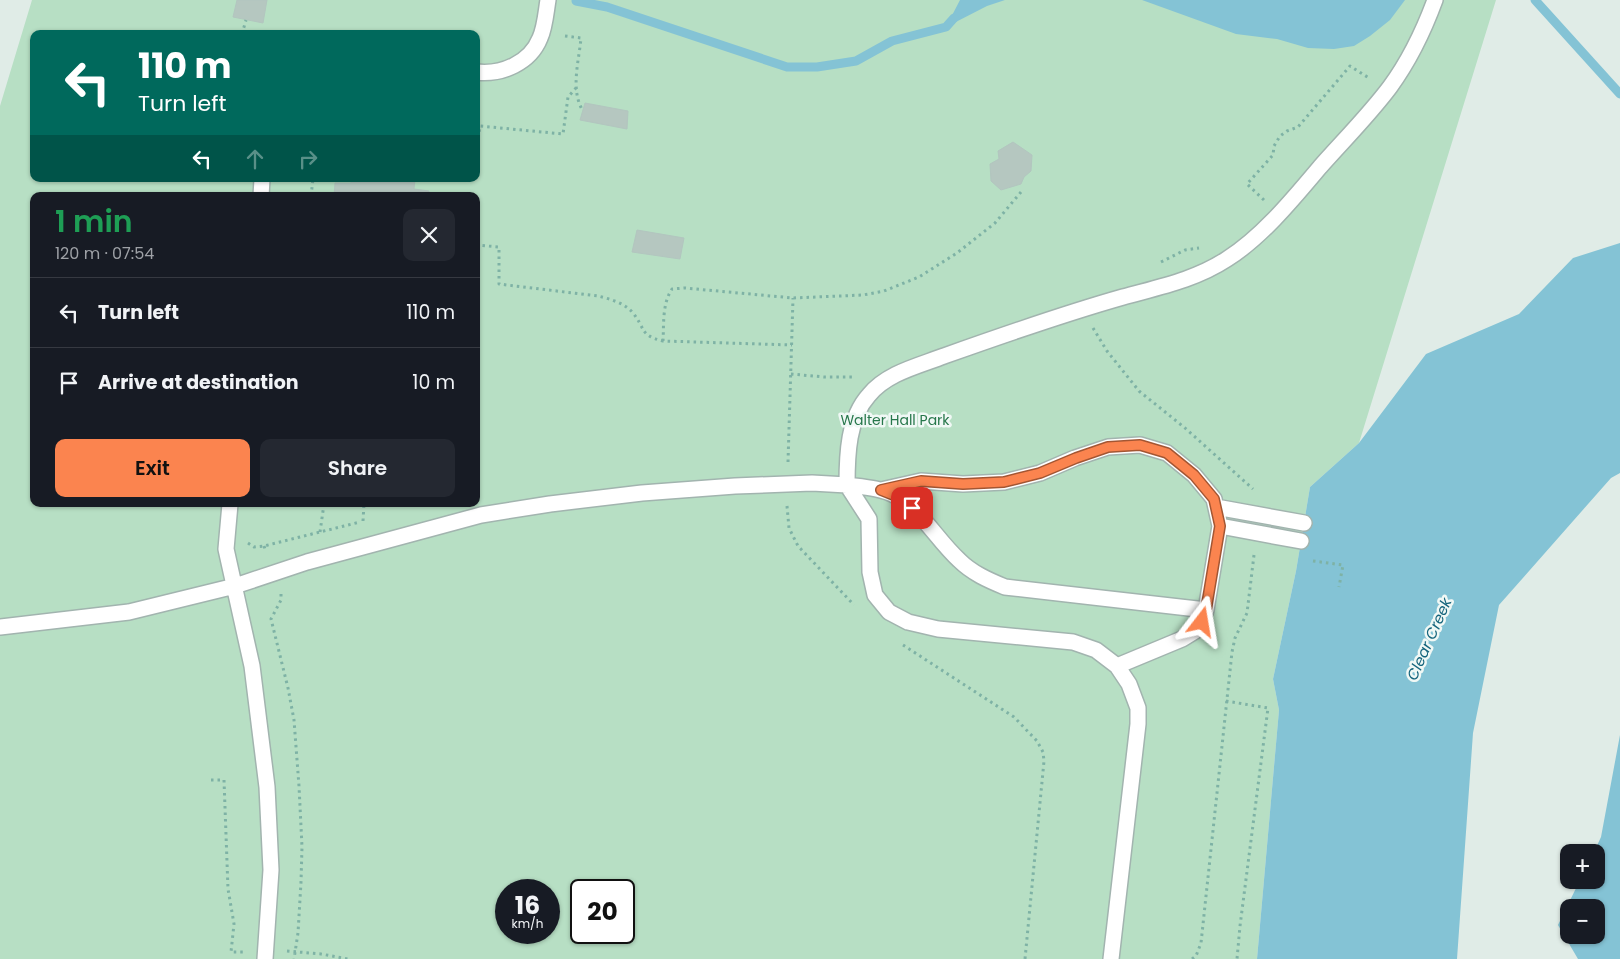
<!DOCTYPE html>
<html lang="en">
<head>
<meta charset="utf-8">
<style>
  :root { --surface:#171b24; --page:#242831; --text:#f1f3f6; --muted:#9ea1a6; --line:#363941; --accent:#fb844f }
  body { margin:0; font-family:Poppins,sans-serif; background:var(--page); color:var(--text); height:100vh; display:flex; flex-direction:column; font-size:19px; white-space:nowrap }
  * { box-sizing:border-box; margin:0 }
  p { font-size:16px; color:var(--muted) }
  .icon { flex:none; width:28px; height:28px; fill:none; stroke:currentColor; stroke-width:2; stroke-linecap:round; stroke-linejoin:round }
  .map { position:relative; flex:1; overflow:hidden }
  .sheet { position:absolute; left:30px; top:192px; width:450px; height:315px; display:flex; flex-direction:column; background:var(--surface); border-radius:10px; box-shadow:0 1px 4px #0004 }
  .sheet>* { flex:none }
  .guide { position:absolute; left:30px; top:30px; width:450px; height:152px; border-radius:10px; box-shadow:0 1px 4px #0004; background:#00695c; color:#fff; overflow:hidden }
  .buttons { position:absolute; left:1560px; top:844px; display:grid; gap:10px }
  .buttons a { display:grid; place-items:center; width:45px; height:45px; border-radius:10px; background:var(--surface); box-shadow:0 1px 4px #0004; font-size:25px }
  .speed { position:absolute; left:495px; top:879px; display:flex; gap:10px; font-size:25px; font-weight:700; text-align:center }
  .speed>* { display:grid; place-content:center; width:65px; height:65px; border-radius:50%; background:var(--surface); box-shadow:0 1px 4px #0004; line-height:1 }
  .speed small { font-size:12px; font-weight:400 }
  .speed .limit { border:2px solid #111; border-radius:8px; background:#fff; color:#111 }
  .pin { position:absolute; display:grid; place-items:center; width:42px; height:42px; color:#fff; margin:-21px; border-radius:10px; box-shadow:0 2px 8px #0006 }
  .me { position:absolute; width:55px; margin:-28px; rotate:14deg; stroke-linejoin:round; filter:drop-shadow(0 0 4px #0008) }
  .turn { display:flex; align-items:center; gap:18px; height:105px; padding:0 25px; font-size:22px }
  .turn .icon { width:65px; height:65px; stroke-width:2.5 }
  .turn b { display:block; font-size:35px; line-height:42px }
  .lanes { display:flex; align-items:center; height:48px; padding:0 25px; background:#0003; justify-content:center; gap:25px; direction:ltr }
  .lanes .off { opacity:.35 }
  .round { display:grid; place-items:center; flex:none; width:52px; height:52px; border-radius:10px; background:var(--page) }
  .head { display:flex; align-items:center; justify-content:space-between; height:85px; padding:0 25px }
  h1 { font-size:30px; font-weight:600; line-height:38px; color:#1e9e55 }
  .primary-button { display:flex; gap:10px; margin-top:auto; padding:10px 25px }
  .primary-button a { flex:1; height:58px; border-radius:10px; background:var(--accent); color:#111; font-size:20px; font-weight:600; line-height:58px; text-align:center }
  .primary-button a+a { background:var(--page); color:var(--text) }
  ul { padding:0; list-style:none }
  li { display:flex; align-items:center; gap:15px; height:70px; padding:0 25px; border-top:1px solid var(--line) }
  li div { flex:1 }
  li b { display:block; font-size:19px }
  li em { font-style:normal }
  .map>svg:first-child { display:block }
  .green { fill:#b7dfc4; fill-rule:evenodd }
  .water { fill:#84c3d5; fill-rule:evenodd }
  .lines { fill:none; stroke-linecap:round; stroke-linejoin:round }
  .stream { stroke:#84c3d5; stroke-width:9 }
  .building { fill:#b5c7c0; stroke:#b2c6bf }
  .minor-casing { stroke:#a2b4af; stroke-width:18 }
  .path { stroke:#7eb2a5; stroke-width:3; stroke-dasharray:2.5 4; stroke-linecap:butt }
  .minor { stroke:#fff; stroke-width:15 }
  .route-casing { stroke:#a35633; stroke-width:12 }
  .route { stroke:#fb844f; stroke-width:9 }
  .labels { text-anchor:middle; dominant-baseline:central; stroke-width:5; stroke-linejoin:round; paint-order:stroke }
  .park-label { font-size:14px; fill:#27774b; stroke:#f0f8f5 }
  .water-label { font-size:15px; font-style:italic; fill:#16657d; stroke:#f0f8f5 }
</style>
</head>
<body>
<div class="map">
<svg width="1620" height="959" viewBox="0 0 1620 959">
  <rect width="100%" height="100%" fill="#e0ece7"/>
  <path class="green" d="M 32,0 L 1496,0 L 1359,443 L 1310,487 L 1296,571 L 1273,679 L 1279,710 L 1257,959 L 0,959 L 0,106 ZM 34,34 L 476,34 L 476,179 L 34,179 ZM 34,196 L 476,196 L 476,504 L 34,504 ZM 506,890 L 549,890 L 549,932 L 506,932 ZM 581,890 L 624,890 L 624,932 L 581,932 Z"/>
  <path class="water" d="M 960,0 L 1005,0 L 987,6 L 946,27 Z
    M 1142,0 L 1405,0 L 1390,20 L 1370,36 L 1354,46 L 1334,49 L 1308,48 L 1277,39 L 1236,34 Z
    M 1620,243 L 1620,473 L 1611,478 L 1499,605 L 1473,733 L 1457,959 L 1257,959 L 1279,710 L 1273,679 L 1296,571 L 1310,487 L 1359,443 L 1426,354 L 1519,314 L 1573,258 Z
    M 1620,735 L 1620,959 L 1578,959 L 1558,925 L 1580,880 L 1596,880 L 1596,852 L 1594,852 L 1601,837 ZM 1569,908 L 1596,908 L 1596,935 L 1569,935 Z"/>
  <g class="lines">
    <path class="stream" d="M 1535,0 L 1620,94
      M 576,1 L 607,7 L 787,67 L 817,67 L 856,61 L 892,41 L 946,27 L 954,18"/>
  </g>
  <path class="building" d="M 237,0 L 267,0 L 263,23 L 233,17 Z
    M 585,103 L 628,111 L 627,129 L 580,120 Z
    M 1013,142 L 1032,155 L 1031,171 L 1024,177 L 1021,184 L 1001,190 L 991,181 L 990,164 L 999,159 L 998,151 Z
    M 352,179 L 415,179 L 414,189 L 429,191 L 428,196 L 334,196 L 335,183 L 351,183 Z
    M 637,230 L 684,238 L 680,259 L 632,252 Z"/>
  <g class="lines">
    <defs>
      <path id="minor" d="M 476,72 C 502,75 530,63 540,38 C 545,27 546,12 548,0
        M 261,196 L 262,179
        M 881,490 L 921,481 L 963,484 L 1004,482 L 1040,473 L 1075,458 L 1108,447 L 1140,445 L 1167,453 L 1194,475 L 1214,499 L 1220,526 L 1206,610 L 1202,622 L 1195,631 L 1182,639 L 1117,666
        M 230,504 L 226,549 L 252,666 L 267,787 L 271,870 L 265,959
        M 1216,507 L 1304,523
        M 1220,526 L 1301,541
        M 1206,610 L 1005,587 C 988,580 972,573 959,560 C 937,540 922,511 896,496 C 882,488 863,487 847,485 C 847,455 848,418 869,395 C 887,373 918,366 944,356 C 1003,335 1063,314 1123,297 C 1159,287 1195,280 1227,259 C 1262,237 1293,199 1320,167 C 1343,141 1369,115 1390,87 C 1409,61 1424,30 1435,0
        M 0,627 L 129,612 L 235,586 L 307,562 L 481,515 L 550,504 L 642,493 L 735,486 L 812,483 L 847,485 L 869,519 L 870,572 L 875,595 L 889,612 L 908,622 L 938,629 L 1073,642 L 1096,650 L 1117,666 L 1129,684 L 1138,708 L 1138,724 L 1111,959"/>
    </defs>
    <use href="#minor" class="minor-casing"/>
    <path class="path" d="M 242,34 L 246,20
      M 565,36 L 581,38 C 579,61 570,90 583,111
      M 476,151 L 480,126 L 563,134 L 568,97 L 576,88
      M 311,196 L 313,179
      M 1264,200 L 1247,184 L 1273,155 L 1274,146 L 1280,136 L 1287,131 L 1298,127 L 1350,66 L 1369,78
      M 476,245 L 499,247 L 499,284 L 598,296 C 610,299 625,303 633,313 C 646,329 639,335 663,341 L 792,345
      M 1161,262 L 1185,250 L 1199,248
      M 1093,328 L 1107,351 L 1139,391 L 1185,428 L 1253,489
      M 663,341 C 664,324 662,304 672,289 L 685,288 L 793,298 L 863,295 L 884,291 L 919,277 L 957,253 L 995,223 L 1021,192
      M 791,374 L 824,377 L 855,377
      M 788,462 L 793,298
      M 787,506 L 789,528 L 798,546 L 854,605
      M 363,521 L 364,504
      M 320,532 L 324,504
      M 248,543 L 254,547 L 264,546 L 360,522
      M 264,546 L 266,552
      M 1313,561 L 1343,565 L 1339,587
      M 281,594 L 281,600 L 271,619 L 288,688 L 294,720 L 299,786 L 302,847 L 301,882 L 298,933 L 294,959
      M 903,645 L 1014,717 L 1037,741 L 1043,752 L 1044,761 L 1025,959
      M 1226,701 L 1268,708 L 1240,926 L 1237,959
      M 211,780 L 224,780 L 228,889 L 234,924 L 231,952 L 243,952
      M 287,951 L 321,954 L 348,959
      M 1192,959 L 1196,956 L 1201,943 L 1232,652 L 1235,638 L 1247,613 L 1254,555"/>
    <use href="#minor" class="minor"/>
  </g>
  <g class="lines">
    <defs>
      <path id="route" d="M 912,508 L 896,496 L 881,490 L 921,481 L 963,484 L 1004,482 L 1040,473 L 1076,458 L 1108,447 L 1140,445 L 1167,453 L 1194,475 L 1214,499 L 1220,526 L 1206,610 L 1202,622"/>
    </defs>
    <use href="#route" class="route-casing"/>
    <use href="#route" class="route"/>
  </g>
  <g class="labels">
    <g class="park-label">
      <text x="895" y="420">Walter Hall Park</text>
    </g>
    <g class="water-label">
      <text transform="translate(1429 639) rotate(-66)">Clear Creek</text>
    </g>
  </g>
</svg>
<div class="buttons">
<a>+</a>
<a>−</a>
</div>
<div class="speed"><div>16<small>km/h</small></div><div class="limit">20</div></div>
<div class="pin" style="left:912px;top:508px;background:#d93025"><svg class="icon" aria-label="arrive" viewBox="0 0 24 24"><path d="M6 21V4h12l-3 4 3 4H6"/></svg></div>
<svg class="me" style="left:1202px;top:622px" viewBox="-20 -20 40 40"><path d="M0-17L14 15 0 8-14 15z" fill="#fb844f" stroke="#fff" stroke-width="4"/></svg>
<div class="guide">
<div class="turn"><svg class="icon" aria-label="left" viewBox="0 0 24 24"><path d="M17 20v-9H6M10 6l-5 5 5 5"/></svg><div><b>110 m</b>Turn left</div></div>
<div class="lanes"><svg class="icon" aria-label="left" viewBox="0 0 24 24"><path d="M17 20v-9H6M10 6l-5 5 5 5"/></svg><svg class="icon off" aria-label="ahead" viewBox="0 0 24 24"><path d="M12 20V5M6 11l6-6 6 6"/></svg><svg class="icon off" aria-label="right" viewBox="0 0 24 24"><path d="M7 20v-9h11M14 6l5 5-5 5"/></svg></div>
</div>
<section class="sheet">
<div class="head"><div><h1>1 min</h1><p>120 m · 07:54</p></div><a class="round"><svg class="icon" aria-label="close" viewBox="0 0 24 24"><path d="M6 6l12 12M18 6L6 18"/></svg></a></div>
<ul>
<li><svg class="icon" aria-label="left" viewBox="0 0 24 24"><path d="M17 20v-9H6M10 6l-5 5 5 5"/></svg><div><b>Turn left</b></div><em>110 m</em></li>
<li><svg class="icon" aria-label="arrive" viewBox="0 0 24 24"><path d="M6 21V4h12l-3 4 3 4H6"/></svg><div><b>Arrive at destination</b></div><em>10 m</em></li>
</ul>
<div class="primary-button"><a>Exit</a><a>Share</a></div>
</section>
</div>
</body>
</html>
